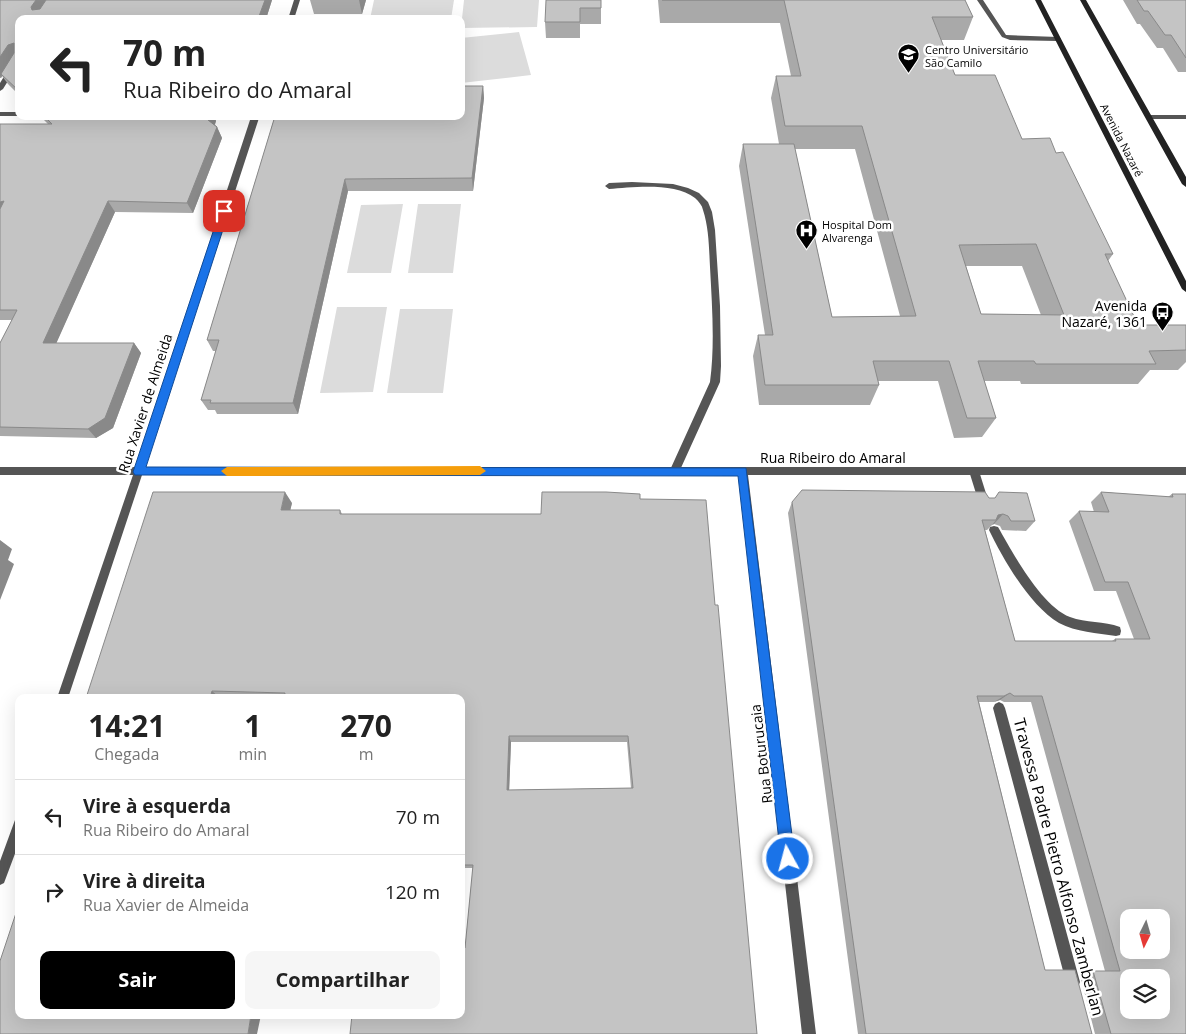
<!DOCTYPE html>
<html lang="pt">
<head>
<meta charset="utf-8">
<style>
  :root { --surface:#fff; --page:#f6f6f6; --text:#222; --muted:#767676; --line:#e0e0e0; --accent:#000 }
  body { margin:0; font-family:"Open Sans",sans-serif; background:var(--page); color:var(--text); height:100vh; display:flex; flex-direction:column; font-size:19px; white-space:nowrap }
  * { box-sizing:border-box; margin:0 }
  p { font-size:16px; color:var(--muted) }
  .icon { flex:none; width:28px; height:28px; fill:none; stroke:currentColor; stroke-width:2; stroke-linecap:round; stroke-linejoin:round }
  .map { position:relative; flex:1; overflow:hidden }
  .sheet { position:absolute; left:15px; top:694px; width:450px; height:325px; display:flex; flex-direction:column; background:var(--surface); border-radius:10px; box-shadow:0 5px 20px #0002 }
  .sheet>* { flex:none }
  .guide { position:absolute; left:15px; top:15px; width:450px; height:105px; border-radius:10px; box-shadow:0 5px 20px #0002; background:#fff; color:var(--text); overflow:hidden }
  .needle { width:32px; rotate:185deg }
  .controls { position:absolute; left:1120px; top:909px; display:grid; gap:10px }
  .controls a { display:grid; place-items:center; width:50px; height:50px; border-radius:10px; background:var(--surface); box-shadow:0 5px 20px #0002; font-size:25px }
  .pin { position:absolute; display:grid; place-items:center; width:42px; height:42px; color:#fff; margin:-21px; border-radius:10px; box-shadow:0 2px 8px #0006 }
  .me { position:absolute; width:55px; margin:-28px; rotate:353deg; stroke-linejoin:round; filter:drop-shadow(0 0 4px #0008) }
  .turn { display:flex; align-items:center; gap:18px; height:105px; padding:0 25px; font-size:22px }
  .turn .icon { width:65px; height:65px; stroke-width:2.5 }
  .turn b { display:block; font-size:35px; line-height:42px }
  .eta { display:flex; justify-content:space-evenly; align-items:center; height:85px; text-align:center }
  .eta b { font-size:30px; font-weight:700; line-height:35px }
  .primary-button { display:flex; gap:10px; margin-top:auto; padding:10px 25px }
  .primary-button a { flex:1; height:58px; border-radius:10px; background:var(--accent); color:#fff; font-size:20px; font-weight:700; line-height:58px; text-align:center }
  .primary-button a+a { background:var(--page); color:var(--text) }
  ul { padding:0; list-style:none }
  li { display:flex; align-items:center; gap:15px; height:75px; padding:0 25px; border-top:1px solid var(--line) }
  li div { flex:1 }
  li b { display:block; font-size:19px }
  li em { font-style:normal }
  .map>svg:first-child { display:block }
  .green { fill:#dcdcdc }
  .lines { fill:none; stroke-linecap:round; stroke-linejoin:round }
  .lane { fill:#555; fill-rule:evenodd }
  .street { fill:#555; fill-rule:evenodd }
  .secondary { fill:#222; fill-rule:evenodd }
  .wall { fill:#a9a9a9; fill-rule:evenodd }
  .shaded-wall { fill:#898989 }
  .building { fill:#c4c4c4; stroke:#898989; fill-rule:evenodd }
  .route { fill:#1a73e8; stroke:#114b97 }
  .slow { fill:#f59e0b }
  .labels { text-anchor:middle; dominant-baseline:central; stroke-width:5; stroke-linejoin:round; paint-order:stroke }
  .far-poi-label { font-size:11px; fill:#000; stroke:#fff; text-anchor:start }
  .far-street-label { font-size:11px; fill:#000; stroke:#fff }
  .poi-label { font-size:14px; fill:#000; stroke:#fff; text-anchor:end }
  .street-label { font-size:14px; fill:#000; stroke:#fff }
  .near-street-label { font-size:16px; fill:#000; stroke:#fff }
</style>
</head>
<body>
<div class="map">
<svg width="1186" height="1034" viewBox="0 0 1186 1034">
  <rect width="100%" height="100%" fill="#fff"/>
  <path class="green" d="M 374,0 L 454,0 L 451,19 L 370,19 Z
    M 464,0 L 539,0 L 537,27 L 461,28 Z
    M 519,32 L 531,75 L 461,83 L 461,38 Z
    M 403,204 L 391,273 L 347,273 L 361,205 Z
    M 418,204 L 461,204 L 453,273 L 408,273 Z
    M 337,307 L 387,307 L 373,392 L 320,393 Z
    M 400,309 L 453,309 L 443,393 L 387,393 Z"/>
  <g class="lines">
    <path class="lane" d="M 977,0 L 983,0 L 1006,35 L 1058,37 L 1061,39 L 1058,41 L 1010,40 L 1002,37 Z
      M 632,182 L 673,184 L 688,188 L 699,193 L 708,202 L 712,212 L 715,230 L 720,306 L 721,366 L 720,382 L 680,470 L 678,473 L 672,473 L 670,470 L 710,382 C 715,345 712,305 710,267 C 709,249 709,228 703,210 C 702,205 699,202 695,198 C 675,182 633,187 609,189 L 605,186 L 609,183 Z
      M 974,467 L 977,468 L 979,471 L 989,503 L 987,506 L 981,506 L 979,503 L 969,471 L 971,468 Z
      M 994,526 L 998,527 C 1013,553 1041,606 1070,617 C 1086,623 1104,621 1120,627 L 1121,631 L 1120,635 L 1116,636 C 1097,633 1076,632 1059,623 C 1030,606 1003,559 989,530 L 990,527 Z"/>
    <path class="street" d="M 294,0 L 300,0 L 294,19 L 288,19 Z
      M 19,55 L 19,63 L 3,89 L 0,91 L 0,83 L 16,57 Z
      M 0,112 L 19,112 L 19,116 L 0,116 Z
      M 1146,115 L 1186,115 L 1186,119 L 1146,119 Z
      M 198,116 L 258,116 L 259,118 L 145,467 L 1186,467 L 1186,475 L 748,475 L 816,1034 L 802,1034 L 739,475 L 142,475 L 68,698 L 57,698 L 133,475 L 0,475 L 0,467 L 136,467 L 250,120 L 201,119 L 198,119 Z
      M 999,702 L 1003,704 L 1005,708 L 1080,982 L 1078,987 L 1073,989 L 1068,987 L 1066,982 L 993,708 L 995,704 Z
      M 19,818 L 19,843 L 4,883 L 0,885 L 0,861 L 15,820 Z"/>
    <path class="secondary" d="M 1035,0 L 1041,0 L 1186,281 L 1186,292 L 1182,289 Z
      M 1080,0 L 1086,0 L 1186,177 L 1186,187 L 1182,184 Z"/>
  </g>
  <path class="wall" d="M 0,0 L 272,0 L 266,19 L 19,19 L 19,95 L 8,84 L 2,76 L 1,78 L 0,78 Z
    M 310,0 L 366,0 L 362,14 L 314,14 Z
    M 601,0 L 601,24 L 580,24 L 580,38 L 546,38 L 545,22 Z
    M 658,0 L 965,0 L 973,17 L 964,40 L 941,40 L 955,75 L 1022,139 L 1056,153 L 1113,254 L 1108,261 L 1138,325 L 1186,325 L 1186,362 L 1178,370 L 1150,370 L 1138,384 L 1021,384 L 1020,381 L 984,381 L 996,418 L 982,437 L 954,438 L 938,381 L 878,381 L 879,385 L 870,405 L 759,405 L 753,356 L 758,335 L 765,335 L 739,166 L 743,144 L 779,144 L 771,98 L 776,76 L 791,76 L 780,23 L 660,23 ZM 795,149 L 855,149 L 900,316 L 832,317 ZM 966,266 L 1022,266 L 1041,315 L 981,314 Z
    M 1123,0 L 1186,0 L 1186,72 L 1178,72 L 1163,48 L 1157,48 L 1140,24 L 1137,24 Z
    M 483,86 L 484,98 L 473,191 L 348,191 L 298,414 L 217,414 L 215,410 L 208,410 L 201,400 L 216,351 L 213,351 L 207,340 L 275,116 Z
    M 40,116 L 214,116 L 216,121 L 215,125 L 217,127 L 222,138 L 193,213 L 115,212 L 56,343 L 134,343 L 141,353 L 113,428 L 96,438 L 0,436 L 0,343 L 12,320 L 0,320 L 0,124 L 48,124 Z
    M 999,492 L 1035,521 L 1026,531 L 1002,530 L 1000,526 L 994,524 L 992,525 L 987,530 L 985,530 L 1015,641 L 1112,641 L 1115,639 L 1134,639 L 1116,591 L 1094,591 L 1069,521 L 1079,511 L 1094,512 L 1091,502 L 1101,492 L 1168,497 L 1172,494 L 1186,494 L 1186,1034 L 1095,1034 L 1079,971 L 1105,971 L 1031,702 L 1004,702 L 1000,700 L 994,702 L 979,702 L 1045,970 L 1092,1034 L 858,1034 L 788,513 L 792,502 L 995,498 Z
    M 640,499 L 715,605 L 757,1034 L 465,948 L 473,868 L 461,868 L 461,698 L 86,698 L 292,503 L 290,510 L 340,510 L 342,514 L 541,514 ZM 511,742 L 627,742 L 631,788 L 509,790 Z"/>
  <path class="shaded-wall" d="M 36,0 L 49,0 L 37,18 L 32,10 L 31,7 Z
    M 265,0 L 272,0 L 266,19 L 258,19 Z
    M 359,0 L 366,0 L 362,14 Z
    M 14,43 L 19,51 L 1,74 L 2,76 L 1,78 L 0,76 L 0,57 L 8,45 Z
    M 483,86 L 484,98 L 473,191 L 472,178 Z
    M 209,116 L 214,116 L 216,121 L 212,131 L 208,120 Z
    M 217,127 L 222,138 L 193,213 L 187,203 Z
    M 345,179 L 348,191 L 298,414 L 293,403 Z
    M 4,201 L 0,214 L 0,202 Z
    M 108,201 L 115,212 L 52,353 L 43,343 Z
    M 134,343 L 141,353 L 113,428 L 96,438 L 88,429 Z
    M 285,492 L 292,503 L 288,520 L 281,510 Z
    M 1003,514 L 994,524 L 992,525 L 996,520 L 998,515 Z
    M 0,540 L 12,549 L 8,560 L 14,564 L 0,600 Z
    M 212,691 L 220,698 L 210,698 Z
    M 1010,693 L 1000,700 L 994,702 L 1004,696 Z
    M 509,736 L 511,742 L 509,795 L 507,790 Z
    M 251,1015 L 261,1015 L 257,1034 L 248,1034 Z"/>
  <path class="building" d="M 0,0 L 36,0 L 31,7 L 32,10 L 40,9 L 46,0 L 265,0 L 258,19 L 19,19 L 19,91 L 1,74 L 14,53 L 14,43 L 8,45 L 0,57 Z
    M 546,0 L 601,0 L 601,8 L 580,8 L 580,22 L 545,22 Z
    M 662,0 L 965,0 L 973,17 L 932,17 L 955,75 L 995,75 L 1022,139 L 1050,138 L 1056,153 L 1063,152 L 1113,254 L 1105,254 L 1138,325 L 1186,325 L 1186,350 L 1149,351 L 1156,364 L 1036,364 L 1034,361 L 978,361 L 996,418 L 967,418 L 949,361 L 873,361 L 879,385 L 765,385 L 758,335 L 773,335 L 743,144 L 794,144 L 832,317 L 916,316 L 862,126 L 785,126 L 776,76 L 801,76 L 784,0 ZM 1036,244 L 1064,315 L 981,314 L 959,245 Z
    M 1137,0 L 1186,0 L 1186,58 L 1171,35 L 1165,35 L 1148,11 L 1144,11 Z
    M 461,86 L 483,86 L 472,178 L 345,179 L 293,403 L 210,403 L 211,400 L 201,400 L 219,340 L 207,340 L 275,116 L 461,116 Z
    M 44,116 L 209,116 L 208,120 L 217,127 L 187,203 L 108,201 L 43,343 L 134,343 L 105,418 L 88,429 L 0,427 L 0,343 L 17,310 L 0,310 L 0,209 L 4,201 L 0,202 L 0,124 L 52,124 Z
    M 802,490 L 985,492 L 989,498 L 995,498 L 999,492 L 1027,493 L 1035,521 L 1011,521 L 1008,516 L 1003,514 L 998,515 L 996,520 L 982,520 L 1015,641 L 1116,641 L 1115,639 L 1150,639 L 1128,582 L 1105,582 L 1079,511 L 1109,512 L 1101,492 L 1173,497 L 1172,494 L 1186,494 L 1186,1034 L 1111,1034 L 1093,971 L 1120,971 L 1042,696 L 1014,696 L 1010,693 L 1004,696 L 977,696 L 1045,970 L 1075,970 L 1092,1034 L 866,1034 L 792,502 ZM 1129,918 L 1161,918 L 1161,950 L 1129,950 ZM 1129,978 L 1161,978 L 1161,1010 L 1129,1010 Z
    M 153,492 L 285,492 L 281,510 L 340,510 L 340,514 L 541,514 L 542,492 L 606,492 L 640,494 L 640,499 L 706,500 L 715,605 L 718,605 L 757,1034 L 350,1034 L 352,1015 L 461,1015 L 461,948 L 465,948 L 473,865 L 461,865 L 461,698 L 284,698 L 285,693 L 212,691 L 210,698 L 86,698 ZM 509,736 L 628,736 L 633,788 L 507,790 Z
    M 19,904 L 19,1015 L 251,1015 L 248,1034 L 0,1034 L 0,961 Z"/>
  <path class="route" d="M 224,208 L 229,211 L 146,467 L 746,468 L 795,859 L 793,864 L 788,866 L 783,864 L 781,859 L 738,476 L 135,475 L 133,472 L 220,211 Z"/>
  <path class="slow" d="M 480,466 L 486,471 L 480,475 L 227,476 L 221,471 L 227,467 Z"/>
  <defs>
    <symbol id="university-pin" viewBox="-11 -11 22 30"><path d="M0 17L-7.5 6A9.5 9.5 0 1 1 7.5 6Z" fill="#000" stroke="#fff"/><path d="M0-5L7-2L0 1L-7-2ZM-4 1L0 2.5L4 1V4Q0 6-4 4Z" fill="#fff"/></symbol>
    <symbol id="hospital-pin" viewBox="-11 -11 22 30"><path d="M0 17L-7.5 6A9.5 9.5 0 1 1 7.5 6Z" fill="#000" stroke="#fff"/><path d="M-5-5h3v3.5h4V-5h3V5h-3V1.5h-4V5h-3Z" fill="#fff"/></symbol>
    <symbol id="bus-pin" viewBox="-11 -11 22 30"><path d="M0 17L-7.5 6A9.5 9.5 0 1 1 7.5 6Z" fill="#000" stroke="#fff"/><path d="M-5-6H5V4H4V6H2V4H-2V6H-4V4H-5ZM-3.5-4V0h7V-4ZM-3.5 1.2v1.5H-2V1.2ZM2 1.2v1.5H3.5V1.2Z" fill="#fff"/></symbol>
  </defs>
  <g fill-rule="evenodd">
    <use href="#university-pin" x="896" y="42" width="25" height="34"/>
    <use href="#hospital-pin" x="794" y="218" width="25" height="34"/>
    <use href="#bus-pin" x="1150" y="300" width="25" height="34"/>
  </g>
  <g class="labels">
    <g class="far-poi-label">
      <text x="925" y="49">Centro Universitário<tspan x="925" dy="13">São Camilo</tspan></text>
      <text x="822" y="224">Hospital Dom<tspan x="822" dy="13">Alvarenga</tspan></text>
    </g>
    <g class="far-street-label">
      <text transform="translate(1122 140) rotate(63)">Avenida Nazaré</text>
    </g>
    <g class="poi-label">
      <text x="1147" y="305">Avenida<tspan x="1147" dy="16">Nazaré, 1361</tspan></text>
    </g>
    <g class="street-label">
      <text transform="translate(145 403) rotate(-72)">Rua Xavier de Almeida</text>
      <text x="833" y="457">Rua Ribeiro do Amaral</text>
      <text transform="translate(761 754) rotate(-97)">Rua Boturucaia</text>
    </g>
    <g class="near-street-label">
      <text transform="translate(1059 867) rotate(75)">Travessa Padre Pietro Alfonso Zamberlan</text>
    </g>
  </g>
</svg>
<div class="controls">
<a><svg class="needle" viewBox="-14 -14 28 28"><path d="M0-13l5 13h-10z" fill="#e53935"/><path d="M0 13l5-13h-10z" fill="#767676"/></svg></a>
<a><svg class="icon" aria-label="layers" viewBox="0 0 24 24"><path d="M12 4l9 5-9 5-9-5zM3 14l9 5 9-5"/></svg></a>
</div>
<div class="pin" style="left:224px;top:211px;background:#d93025"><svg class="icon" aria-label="arrive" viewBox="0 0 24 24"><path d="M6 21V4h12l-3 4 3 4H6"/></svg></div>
<svg class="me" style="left:788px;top:859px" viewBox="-20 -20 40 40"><circle r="17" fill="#1a73e8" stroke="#fff" stroke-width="3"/><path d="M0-11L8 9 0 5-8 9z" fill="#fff"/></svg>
<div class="guide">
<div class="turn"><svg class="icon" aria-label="left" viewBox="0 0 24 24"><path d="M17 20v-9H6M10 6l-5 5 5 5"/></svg><div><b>70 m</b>Rua Ribeiro do Amaral</div></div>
</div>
<section class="sheet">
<div class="eta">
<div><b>14:21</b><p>Chegada</p></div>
<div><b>1</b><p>min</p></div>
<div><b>270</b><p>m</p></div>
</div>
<ul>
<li><svg class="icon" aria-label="left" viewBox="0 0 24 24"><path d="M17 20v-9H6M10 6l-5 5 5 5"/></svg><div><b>Vire à esquerda</b><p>Rua Ribeiro do Amaral</p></div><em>70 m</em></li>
<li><svg class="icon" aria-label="right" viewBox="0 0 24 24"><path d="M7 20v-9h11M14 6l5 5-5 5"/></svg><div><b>Vire à direita</b><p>Rua Xavier de Almeida</p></div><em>120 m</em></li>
</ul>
<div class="primary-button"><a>Sair</a><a>Compartilhar</a></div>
</section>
</div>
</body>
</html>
